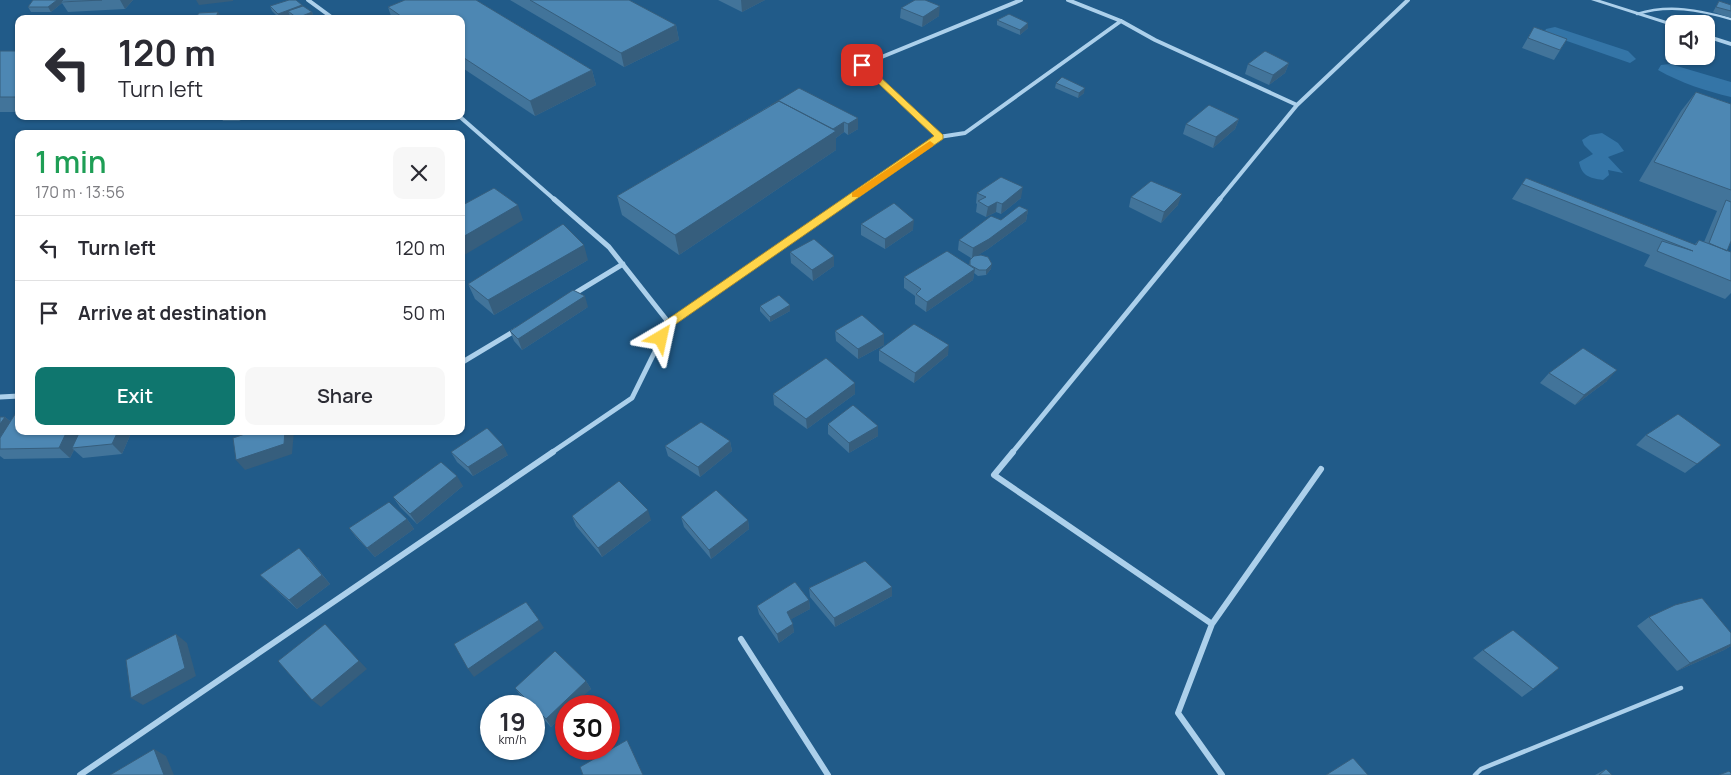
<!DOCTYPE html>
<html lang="en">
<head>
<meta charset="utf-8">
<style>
  :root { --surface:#fff; --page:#f7f7f7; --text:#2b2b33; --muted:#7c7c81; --line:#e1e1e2; --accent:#0f766e }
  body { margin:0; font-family:Manrope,sans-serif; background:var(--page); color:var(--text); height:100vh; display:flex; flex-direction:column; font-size:19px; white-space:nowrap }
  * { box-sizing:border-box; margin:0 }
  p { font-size:16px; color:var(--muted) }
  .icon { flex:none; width:28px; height:28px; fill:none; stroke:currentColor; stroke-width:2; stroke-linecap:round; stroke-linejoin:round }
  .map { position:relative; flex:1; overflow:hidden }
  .sheet { position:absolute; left:15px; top:130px; width:450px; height:305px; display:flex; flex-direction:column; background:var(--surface); border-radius:10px; box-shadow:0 1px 4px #0004 }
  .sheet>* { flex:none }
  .top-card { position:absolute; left:15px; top:15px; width:450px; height:105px; border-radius:10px; box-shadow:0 1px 4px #0004; background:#fff; color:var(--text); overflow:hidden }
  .tools { position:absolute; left:1665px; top:15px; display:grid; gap:10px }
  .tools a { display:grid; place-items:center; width:50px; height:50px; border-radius:10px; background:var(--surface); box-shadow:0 1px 4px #0004; font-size:25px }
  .speed { position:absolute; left:480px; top:695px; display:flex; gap:10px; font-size:25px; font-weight:700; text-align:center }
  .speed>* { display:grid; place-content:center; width:65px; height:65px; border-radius:50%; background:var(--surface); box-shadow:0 1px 4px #0004; line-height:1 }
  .speed small { font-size:12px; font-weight:400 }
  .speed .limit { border:8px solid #d22; background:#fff; color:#111 }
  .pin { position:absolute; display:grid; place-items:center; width:42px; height:42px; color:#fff; margin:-21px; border-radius:10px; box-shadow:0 2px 8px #0006 }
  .me { position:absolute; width:55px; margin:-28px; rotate:36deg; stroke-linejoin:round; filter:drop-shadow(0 0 4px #0008) }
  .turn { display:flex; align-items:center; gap:18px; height:105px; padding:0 20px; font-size:22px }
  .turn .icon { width:65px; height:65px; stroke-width:2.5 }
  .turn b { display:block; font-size:35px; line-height:42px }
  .round { display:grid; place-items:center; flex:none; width:52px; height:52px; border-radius:10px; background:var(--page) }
  .overview { display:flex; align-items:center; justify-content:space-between; height:85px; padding:0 20px }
  h1 { font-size:30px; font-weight:600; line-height:38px; color:#1e9e55 }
  .button { display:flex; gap:10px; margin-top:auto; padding:10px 20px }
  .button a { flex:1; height:58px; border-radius:10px; background:var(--accent); color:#fff; font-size:20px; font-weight:600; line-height:58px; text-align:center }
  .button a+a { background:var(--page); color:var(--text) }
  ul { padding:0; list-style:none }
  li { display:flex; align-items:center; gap:15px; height:65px; padding:0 20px; border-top:1px solid var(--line) }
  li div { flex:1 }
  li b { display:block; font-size:19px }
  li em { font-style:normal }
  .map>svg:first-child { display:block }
  .green { fill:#3475a7 }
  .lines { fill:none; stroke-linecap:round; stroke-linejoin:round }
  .service-far1 { stroke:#acd0eb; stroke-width:2.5 }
  .service { stroke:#acd0eb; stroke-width:4.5 }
  .minor-far2 { stroke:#acd0eb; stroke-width:4 }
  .minor-far1 { stroke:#acd0eb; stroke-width:5 }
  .minor { stroke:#acd0eb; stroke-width:6 }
  .tertiary { fill:#acd0eb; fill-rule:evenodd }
  .wall { fill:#42749a }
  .shaded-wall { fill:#365e7d }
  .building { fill:#4d87b3; stroke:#365e7d }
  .route { fill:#ffd54a; stroke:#a68a30 }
  .slow { fill:#f59e0b }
</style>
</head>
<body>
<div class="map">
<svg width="1731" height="775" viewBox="0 0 1731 775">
  <rect width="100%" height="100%" fill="#215b89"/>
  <path class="green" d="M 1555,27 L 1628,51 L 1636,59 L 1630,63 L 1544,33 L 1546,29 Z
    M 1670,64 L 1731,82 L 1731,97 C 1706,91 1681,83 1658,70 L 1661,65 Z
    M 1602,133 L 1618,143 L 1624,151 L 1608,157 L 1623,173 L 1608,170 L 1609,175 L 1603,180 C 1589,178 1582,176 1579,162 L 1593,154 L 1584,145 L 1582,140 L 1590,135 Z"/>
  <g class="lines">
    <path class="service-far1" d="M 1637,14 C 1669,4 1699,10 1731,19"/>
    <path class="service" d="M 1475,775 L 1481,769 L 1681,688"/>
    <path class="minor-far2" d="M 308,0 L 334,19
      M 1068,0 L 1121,21 L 1155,40 L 1297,105
      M 459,116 L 555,200
      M 939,137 L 862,65 L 1021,0
      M 848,200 L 939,137 L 965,133 L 1121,21
      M 1219,200 L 1297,105 L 1408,0"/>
    <path class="minor-far1" d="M 554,199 L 609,247 L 669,323
      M 572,295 L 623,264
      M 461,363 L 516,330
      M 0,397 L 19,396
      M 551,453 L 632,398 L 669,323 L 849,199
      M 1012,453 L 1220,199"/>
    <path class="minor" d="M 1013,452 L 994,475 L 1212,624 L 1178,713 L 1222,775
      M 1212,624 L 1321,469
      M 741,639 L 828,775
      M 80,775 L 553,452"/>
    <path class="tertiary" d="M 1591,0 L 1600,0 L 1676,24 L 1674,24 L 1674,27 L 1672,26 Z
      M 1706,34 L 1731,42 L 1731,46 L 1706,38 Z"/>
  </g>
  <path class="wall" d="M 33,0 L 133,0 L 125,9 L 68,12 L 62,3 L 51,12 L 31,12 L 28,7 Z
    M 405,0 L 476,0 L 592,70 L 596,85 L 535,116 L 461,67 L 461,19 L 392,19 L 388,7 Z
    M 510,0 L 629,0 L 676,25 L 679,40 L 624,67 Z
    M 718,0 L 765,0 L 742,12 Z
    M 1719,1 L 1731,5 L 1731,18 L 1713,12 Z
    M 302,5 L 303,7 L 312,12 L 314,17 L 310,19 L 294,19 L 290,16 L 282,19 L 280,19 L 272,11 L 270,6 Z
    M 901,8 L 939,16 L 922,27 L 900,18 Z
    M 196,17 L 221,17 L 220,19 L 197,19 Z
    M 997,20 L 1028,23 L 1028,28 L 1020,35 L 997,25 Z
    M 1534,27 L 1567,39 L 1554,60 L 1522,48 Z
    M 0,51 L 19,51 L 19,112 L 0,112 Z
    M 1289,63 L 1285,73 L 1269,85 L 1245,74 L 1248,64 Z
    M 1056,83 L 1084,93 L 1078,98 L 1055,88 Z
    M 1696,92 L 1731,104 L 1731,241 L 1727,251 L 1731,252 L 1731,293 L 1725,299 L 1644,266 L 1650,255 L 1512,199 L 1526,178 L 1694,245 L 1699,240 L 1704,242 L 1717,211 L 1639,181 L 1681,111 Z
    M 771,105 L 858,118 L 858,129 L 848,135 L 844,132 L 836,138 L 836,150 L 679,255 L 622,215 L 617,196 Z
    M 220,116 L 242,116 L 240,121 L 223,121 Z
    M 1239,119 L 1235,129 L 1213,148 L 1183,134 L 1186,124 Z
    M 977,193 L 1021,198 L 1001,214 L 996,212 L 986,217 L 976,212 L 977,204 L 976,203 Z
    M 1131,197 L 1178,205 L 1161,223 L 1129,207 Z
    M 1028,210 L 1026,221 L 988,249 L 978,255 L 991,269 L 986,275 L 978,276 L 974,273 L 973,280 L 926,312 L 915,304 L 915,296 L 904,288 L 904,277 L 969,266 L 970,260 L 971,258 L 958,250 L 959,240 L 1001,220 Z
    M 861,224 L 913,230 L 885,249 L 861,235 Z
    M 790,252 L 834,266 L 813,281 L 791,263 Z
    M 588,260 L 494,315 L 475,299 L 468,284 Z
    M 790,305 L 790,311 L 770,322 L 760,311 L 760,306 Z
    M 588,307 L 522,350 L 514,341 L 510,331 Z
    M 835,331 L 884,334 L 884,345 L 858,359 L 836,341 Z
    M 879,350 L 948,355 L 914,383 L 879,361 Z
    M 1549,373 L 1607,381 L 1575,405 L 1540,383 Z
    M 773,394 L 855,394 L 807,429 L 774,405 Z
    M 5,417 L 10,421 L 132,431 L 122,454 L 83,458 L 74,450 L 70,458 L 4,459 L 0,456 L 0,438 Z
    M 828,424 L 878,436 L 849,453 L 828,434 Z
    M 1646,435 L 1721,445 L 1685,473 L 1636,445 Z
    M 730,441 L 732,451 L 700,477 L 668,456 L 665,446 Z
    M 451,452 L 508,455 L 473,476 L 457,462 Z
    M 463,486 L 417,524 L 400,507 L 393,497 Z
    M 572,516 L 651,520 L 602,557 L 576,526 Z
    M 681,517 L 748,520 L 749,529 L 711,559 L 684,527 Z
    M 407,519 L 414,529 L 375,557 L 356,537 L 349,528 Z
    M 308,557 L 330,584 L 297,609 L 260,575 Z
    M 809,588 L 892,596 L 835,627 L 810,597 Z
    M 809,600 L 810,609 L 791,619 L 794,632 L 779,643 L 759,614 L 757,606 Z
    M 1649,617 L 1731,633 L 1731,646 L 1724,650 L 1677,671 L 1637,626 Z
    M 1483,650 L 1533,689 L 1522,697 L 1473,658 Z
    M 586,681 L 591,689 L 566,706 L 566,713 L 551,727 L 534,709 L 534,706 L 531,706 L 521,696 L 515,688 Z
    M 1606,769 L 1612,775 L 1595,775 Z"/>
  <path class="shaded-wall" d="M 57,0 L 66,0 L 61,2 L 62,3 L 51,12 L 48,7 Z
    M 120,0 L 133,0 L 125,9 Z
    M 196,0 L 233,0 L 233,1 L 199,5 Z
    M 741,0 L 765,0 L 742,12 Z
    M 302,5 L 305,10 L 288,11 L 290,16 L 282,19 L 280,19 L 278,14 Z
    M 940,6 L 939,16 L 922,27 L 923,17 Z
    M 218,12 L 221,17 L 220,19 L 217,19 L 216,17 Z
    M 312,12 L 314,17 L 310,19 L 297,19 L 297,18 Z
    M 1028,23 L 1028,28 L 1020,35 L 1020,30 Z
    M 676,25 L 679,40 L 624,67 L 621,53 Z
    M 1289,63 L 1285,73 L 1269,85 L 1273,75 Z
    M 592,70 L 596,85 L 535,116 L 530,101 Z
    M 1085,88 L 1084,93 L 1078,98 L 1079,93 Z
    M 237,116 L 242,116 L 240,121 Z
    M 858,118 L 858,129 L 848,135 L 848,124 Z
    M 1239,119 L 1235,129 L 1213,148 L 1216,137 Z
    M 844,122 L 844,132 L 836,138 L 836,150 L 679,255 L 675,235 Z
    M 1023,187 L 1021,198 L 1001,214 L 1002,204 Z
    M 1182,194 L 1178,205 L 1161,223 L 1164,212 Z
    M 997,202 L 996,212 L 986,217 L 988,207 Z
    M 518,205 L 523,220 L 461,257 L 461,238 Z
    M 1028,210 L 1026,221 L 988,249 L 972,259 L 973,248 Z
    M 914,220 L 913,230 L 885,249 L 885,239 Z
    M 584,245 L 588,260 L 494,315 L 488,300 Z
    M 834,256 L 834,266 L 813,281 L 812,270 Z
    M 992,264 L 991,269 L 986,275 L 986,270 Z
    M 975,269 L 973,280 L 926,312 L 927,302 Z
    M 585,296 L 588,307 L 522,350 L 518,339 Z
    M 790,305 L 790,311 L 770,322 L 770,317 Z
    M 884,334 L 884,345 L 858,359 L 858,349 Z
    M 949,345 L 948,355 L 914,383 L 915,373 Z
    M 1617,370 L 1607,381 L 1575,405 L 1584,395 Z
    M 855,383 L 855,394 L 807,429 L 806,419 Z
    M 5,417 L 11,422 L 0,437 L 0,424 Z
    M 878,426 L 878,436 L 849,453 L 849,443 Z
    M 67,431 L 82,431 L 72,448 L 74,450 L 70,458 L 59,448 Z
    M 118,431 L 132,431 L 122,454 L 112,444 Z
    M 285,431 L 294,431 L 292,454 L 245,470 L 236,460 Z
    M 730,441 L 732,451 L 700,477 L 698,467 Z
    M 503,445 L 508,455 L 473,476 L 468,467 Z
    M 457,476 L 463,486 L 417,524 L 410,514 Z
    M 648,510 L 651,520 L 602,557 L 598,548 Z
    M 407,519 L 414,529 L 375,557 L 367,548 Z
    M 748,520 L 749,529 L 711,559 L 709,550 Z
    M 299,548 L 330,584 L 297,609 L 289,600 Z
    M 892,587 L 892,596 L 835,627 L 834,618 Z
    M 809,600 L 810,609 L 788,621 L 787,612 Z
    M 539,620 L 544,628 L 474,677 L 468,669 Z
    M 793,624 L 794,632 L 779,643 L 777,634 Z
    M 333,633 L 367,669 L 321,707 L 312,700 Z
    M 176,634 L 187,643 L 196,676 L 143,705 L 131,698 Z
    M 1731,644 L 1731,646 L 1724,650 L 1677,671 L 1690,663 Z
    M 586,681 L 591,689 L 573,706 L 566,706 L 566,713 L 551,727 L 546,719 Z
    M 154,749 L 166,756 L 174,775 L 164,775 Z"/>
  <path class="building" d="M 33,0 L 57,0 L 48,7 L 28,7 Z
    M 63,0 L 102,0 L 61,2 Z
    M 289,0 L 296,0 L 302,5 L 278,14 L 270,6 Z
    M 405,0 L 476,0 L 592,70 L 530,101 L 461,56 L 461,19 L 405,19 L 388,7 Z
    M 530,0 L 629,0 L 676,25 L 621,53 Z
    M 915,0 L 925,0 L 940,6 L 923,17 L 901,8 Z
    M 1719,1 L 1731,5 L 1731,11 L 1716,7 Z
    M 303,6 L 312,12 L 297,18 L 288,11 Z
    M 218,12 L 216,17 L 196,17 L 199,13 Z
    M 1009,14 L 1028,23 L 1020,30 L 997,20 Z
    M 1534,27 L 1567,39 L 1560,50 L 1528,38 Z
    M 0,51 L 19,51 L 19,97 L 0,97 Z
    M 1265,51 L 1289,63 L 1273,75 L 1248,64 Z
    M 1062,77 L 1085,88 L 1079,93 L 1056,83 Z
    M 799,88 L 858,118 L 848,124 L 844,122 L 833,129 L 779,101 L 771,105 Z
    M 1696,92 L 1731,104 L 1731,190 L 1654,162 Z
    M 779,101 L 836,131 L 675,235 L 617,196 Z
    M 1209,105 L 1239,119 L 1216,137 L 1186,124 Z
    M 1001,177 L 1023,187 L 1002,204 L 997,202 L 988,207 L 978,201 L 986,197 L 977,193 Z
    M 1526,178 L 1696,245 L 1699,240 L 1731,252 L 1731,281 L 1657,251 L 1662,241 L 1693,251 L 1522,184 Z
    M 1151,181 L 1182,194 L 1164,212 L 1131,197 Z
    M 494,188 L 518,205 L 461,238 L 461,206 Z
    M 1726,200 L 1731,202 L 1731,241 L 1727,251 L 1709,243 Z
    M 894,203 L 914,220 L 885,239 L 861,224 Z
    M 1019,206 L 1028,210 L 989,239 L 973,248 L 959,240 L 991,216 L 1001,220 Z
    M 563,224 L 584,245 L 488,300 L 468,284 Z
    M 814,239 L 834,256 L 812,270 L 790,252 Z
    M 947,251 L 975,269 L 927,302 L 916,294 L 921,289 L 904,277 Z
    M 981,255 L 988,257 L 992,264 L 986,270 L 979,270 L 970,265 L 970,260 L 974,256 Z
    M 573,290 L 585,296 L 518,339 L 510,331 Z
    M 779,295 L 790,305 L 770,317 L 760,306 Z
    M 862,315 L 884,334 L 858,349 L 835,331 Z
    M 914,324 L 949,345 L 915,373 L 879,350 Z
    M 1583,348 L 1617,370 L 1584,395 L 1549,373 Z
    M 826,358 L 855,383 L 806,419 L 773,394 Z
    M 853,405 L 878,426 L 849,443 L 828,424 Z
    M 17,411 L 19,411 L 19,431 L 67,431 L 59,448 L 0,449 L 0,438 Z
    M 1678,414 L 1721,445 L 1697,464 L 1646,435 Z
    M 0,417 L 5,417 L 0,424 Z
    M 701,422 L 730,441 L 698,467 L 665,446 Z
    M 487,428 L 503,445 L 468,467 L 451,452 Z
    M 80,431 L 118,431 L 112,444 L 72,448 Z
    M 254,431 L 285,431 L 284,444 L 236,460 L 233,438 Z
    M 441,462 L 457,476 L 410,514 L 393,497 Z
    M 619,481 L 648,510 L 598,548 L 572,516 Z
    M 716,490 L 748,520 L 709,550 L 681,517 Z
    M 389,502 L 407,519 L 367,548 L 349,528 Z
    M 299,548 L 322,575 L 289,600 L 260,575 Z
    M 865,561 L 892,587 L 834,618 L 809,588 Z
    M 795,582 L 809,600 L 787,612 L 793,624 L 777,634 L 757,606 Z
    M 1702,598 L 1731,633 L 1731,644 L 1690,663 L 1649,617 L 1675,605 Z
    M 526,602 L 539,620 L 468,669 L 454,644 Z
    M 325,624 L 359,661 L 312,700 L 278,661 Z
    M 1513,630 L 1559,668 L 1533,689 L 1483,650 Z
    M 176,634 L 185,668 L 131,698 L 126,660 Z
    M 555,651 L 586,681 L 546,719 L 515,688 Z
    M 627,740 L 643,775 L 583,775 L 580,767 Z
    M 154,749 L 164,775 L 110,775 Z
    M 1353,758 L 1368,775 L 1326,775 Z
    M 1606,769 L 1612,775 L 1599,775 Z
    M 1729,771 L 1731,773 L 1731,775 L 1719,775 Z"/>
  <path class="route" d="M 860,63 L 865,63 L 943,135 L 943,139 L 673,326 L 665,341 L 658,341 L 656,338 L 665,321 L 934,136 L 860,66 Z"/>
  <path class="slow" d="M 930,141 L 934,144 L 933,146 L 859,197 L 852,197 L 852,193 Z"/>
</svg>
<div class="tools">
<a><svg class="icon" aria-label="sound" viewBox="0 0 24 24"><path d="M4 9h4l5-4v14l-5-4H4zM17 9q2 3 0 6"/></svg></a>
</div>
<div class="speed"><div>19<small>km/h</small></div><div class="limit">30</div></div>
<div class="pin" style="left:862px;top:65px;background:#d93025"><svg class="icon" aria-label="arrive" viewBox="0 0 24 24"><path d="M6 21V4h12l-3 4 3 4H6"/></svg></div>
<svg class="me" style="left:661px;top:338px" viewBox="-20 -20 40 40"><path d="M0-17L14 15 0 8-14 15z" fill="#ffd54a" stroke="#fff" stroke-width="4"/></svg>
<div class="top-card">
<div class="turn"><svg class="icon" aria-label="left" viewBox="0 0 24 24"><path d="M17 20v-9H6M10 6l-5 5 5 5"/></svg><div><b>120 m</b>Turn left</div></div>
</div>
<section class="sheet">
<div class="overview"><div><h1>1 min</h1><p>170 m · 13:56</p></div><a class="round"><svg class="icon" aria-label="close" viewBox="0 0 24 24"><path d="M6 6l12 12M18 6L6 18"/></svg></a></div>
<ul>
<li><svg class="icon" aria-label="left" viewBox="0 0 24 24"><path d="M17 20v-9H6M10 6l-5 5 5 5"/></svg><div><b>Turn left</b></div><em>120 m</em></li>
<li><svg class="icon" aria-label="arrive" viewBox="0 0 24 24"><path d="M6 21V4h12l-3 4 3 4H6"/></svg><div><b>Arrive at destination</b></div><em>50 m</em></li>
</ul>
<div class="button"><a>Exit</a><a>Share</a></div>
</section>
</div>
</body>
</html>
